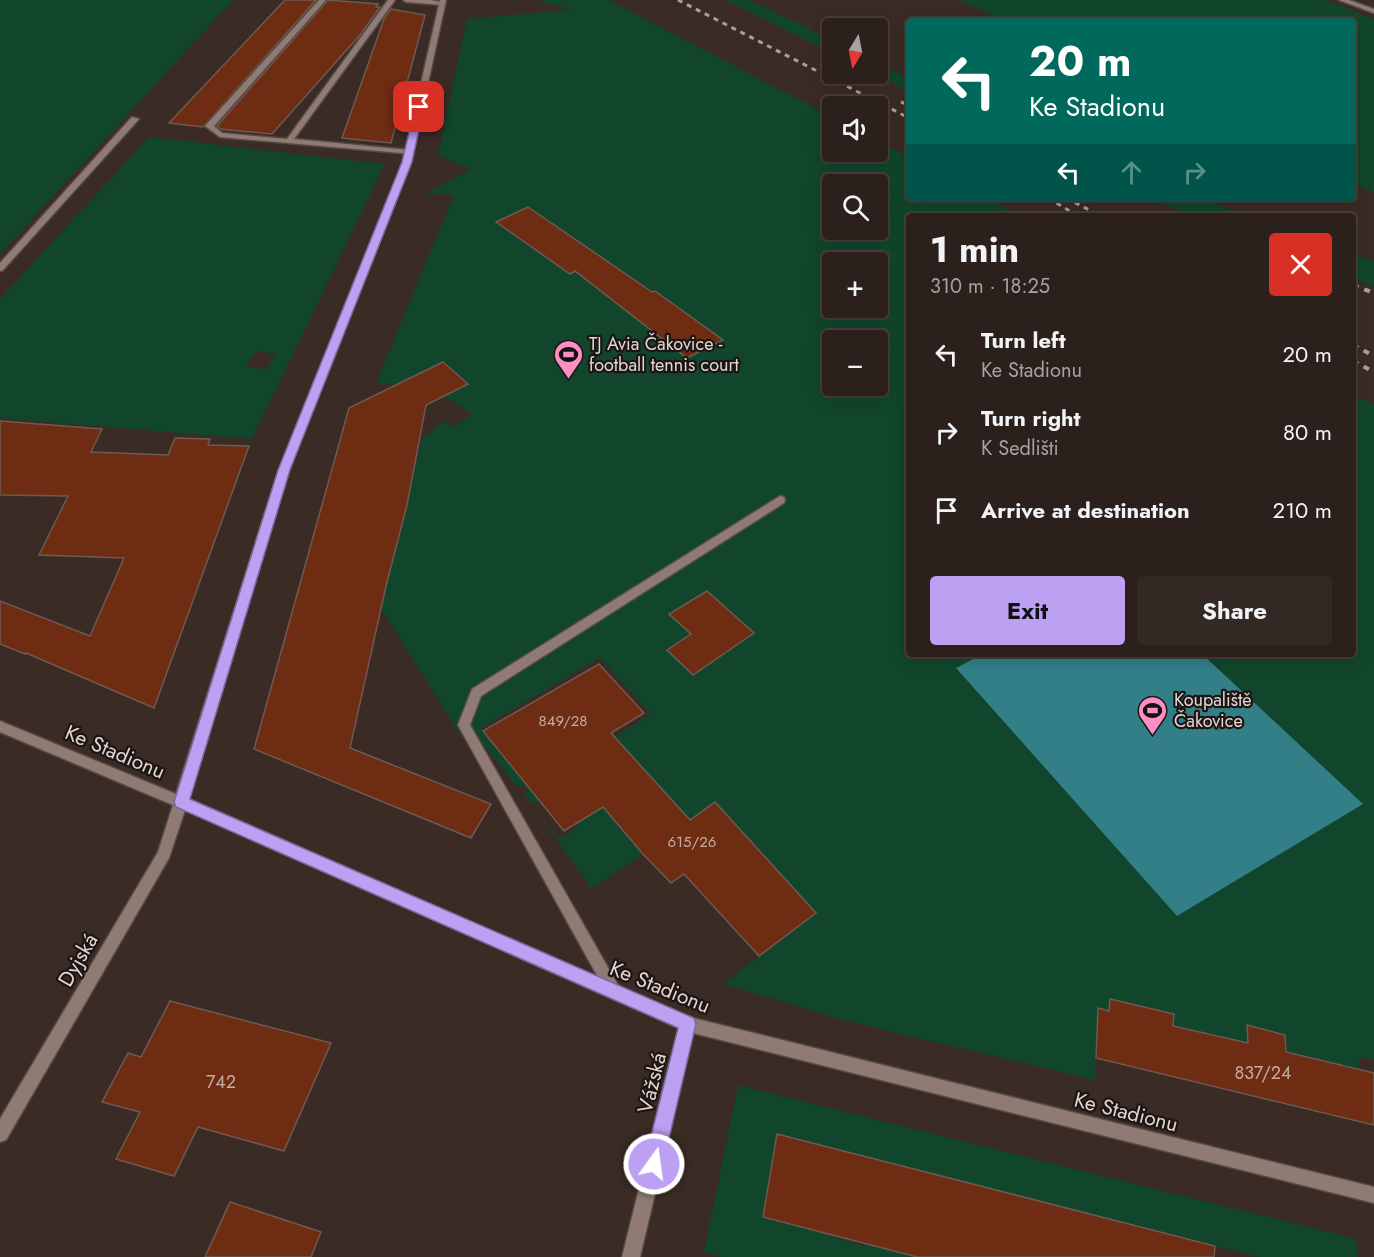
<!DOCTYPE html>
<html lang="en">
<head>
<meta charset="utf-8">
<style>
  :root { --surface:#2c201c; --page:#342825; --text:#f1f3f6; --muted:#a6a3a3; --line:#483e3b; --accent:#bca0f2 }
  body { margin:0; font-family:Jost,sans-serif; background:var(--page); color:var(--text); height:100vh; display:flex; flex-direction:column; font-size:22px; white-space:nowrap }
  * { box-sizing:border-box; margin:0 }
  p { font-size:20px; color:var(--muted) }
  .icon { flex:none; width:33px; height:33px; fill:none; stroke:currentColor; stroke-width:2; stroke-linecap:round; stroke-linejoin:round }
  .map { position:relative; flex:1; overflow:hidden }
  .sheet { position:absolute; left:906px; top:213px; width:450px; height:444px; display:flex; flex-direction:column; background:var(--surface); border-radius:6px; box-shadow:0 3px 15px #0003,0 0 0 2px var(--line) }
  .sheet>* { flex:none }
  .hud { position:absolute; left:906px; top:18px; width:450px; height:183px; border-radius:6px; box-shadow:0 3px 15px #0003,0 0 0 2px var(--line); background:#00695c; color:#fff; overflow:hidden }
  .needle { width:39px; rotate:190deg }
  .fabs { position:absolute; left:822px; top:18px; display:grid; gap:12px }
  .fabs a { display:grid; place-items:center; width:66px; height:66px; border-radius:6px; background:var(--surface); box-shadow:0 3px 15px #0003,0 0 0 2px var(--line); font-size:30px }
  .pin { position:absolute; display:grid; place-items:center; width:51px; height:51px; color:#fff; margin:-26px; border-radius:12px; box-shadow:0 3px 9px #0006 }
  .me { position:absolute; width:66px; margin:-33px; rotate:14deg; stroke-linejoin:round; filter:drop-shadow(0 0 4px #0008) }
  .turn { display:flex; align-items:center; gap:21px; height:126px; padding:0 24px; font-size:27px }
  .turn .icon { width:78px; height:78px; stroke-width:2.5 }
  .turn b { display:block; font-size:42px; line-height:51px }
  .lanes { display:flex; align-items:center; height:57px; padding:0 24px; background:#0003; justify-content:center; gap:30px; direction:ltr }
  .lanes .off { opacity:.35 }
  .round { display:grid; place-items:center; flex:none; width:63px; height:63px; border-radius:6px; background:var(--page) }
  .overview { display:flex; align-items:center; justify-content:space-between; height:102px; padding:0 24px }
  h1 { font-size:36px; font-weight:700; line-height:45px }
  .primary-button { display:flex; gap:12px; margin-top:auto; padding:12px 24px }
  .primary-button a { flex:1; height:69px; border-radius:6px; background:var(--accent); color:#111; font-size:24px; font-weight:700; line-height:69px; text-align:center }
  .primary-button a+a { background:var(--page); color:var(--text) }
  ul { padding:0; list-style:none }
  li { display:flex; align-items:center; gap:18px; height:78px; padding:0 24px }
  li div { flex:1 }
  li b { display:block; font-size:22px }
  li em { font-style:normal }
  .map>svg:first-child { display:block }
  .green { fill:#11462c; fill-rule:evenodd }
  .water { fill:#337f88 }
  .building { fill:#6e2c13; stroke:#6d5a53; stroke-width:1.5 }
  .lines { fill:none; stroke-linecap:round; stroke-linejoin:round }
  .service-casing { stroke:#574a45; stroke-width:3 }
  .minor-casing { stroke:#574a45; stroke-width:3 }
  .service { fill:#8f7b74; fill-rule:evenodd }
  .minor { fill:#8f7b74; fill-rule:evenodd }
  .rail-far1 { stroke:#aca09b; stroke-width:3; stroke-dasharray:5 5; stroke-linecap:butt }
  .rail { stroke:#aca09b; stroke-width:4; stroke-dasharray:6 6; stroke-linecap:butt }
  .route { fill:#bca0f2; stroke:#7a689d; stroke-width:1.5 }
  .labels { text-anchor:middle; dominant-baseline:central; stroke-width:4.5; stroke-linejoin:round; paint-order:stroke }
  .number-label { font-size:15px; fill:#c4aca2 }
  .poi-label { font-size:18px; fill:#e1d6d2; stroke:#1d1513; text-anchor:start }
  .near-number-label { font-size:18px; fill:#c4aca2 }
  .near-street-label { font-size:21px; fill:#e1d6d2; stroke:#1d1513 }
</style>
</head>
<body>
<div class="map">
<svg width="1374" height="1257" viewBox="0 0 1374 1257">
  <rect width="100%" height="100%" fill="#3b2b25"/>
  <path class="green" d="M 0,0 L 233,0 L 0,254 Z
    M 540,0 L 609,0 L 832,117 L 832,152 L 878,152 L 878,141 L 909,157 L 909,198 L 986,198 L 1020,216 L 909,216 L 909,654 L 1353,654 L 1353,394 L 1374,405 L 1374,1060 L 1359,1057 L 1360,1069 L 1355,1068 L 1286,1052 L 1285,1035 L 1247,1027 L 1248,1043 L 1173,1026 L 1173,1014 L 1110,999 L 1109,1010 L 1098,1008 L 1095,1080 L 851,1022 L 723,984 L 816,913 L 715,803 L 690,820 L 624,748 L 579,778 L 643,854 L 592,889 L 532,806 L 559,839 L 579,826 L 554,792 L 533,804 L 524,793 L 651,714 L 600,658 L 481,728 L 525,784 L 518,788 L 474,733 L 463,739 L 381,608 L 422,438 L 445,421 L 454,427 L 472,414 L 422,383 L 403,395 L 390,383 L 376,383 L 454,195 L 426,193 L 471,170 L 438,155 L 467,19 L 576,9 L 550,5 ZM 832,184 L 878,184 L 878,230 L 832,230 ZM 832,262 L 878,262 L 878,308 L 832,308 ZM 832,340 L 878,340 L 878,386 L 832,386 Z
    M 725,0 L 750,0 L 832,40 L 832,53 Z
    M 960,0 L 1324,0 L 1374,19 L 1374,192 L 1353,183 L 1353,21 L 1005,21 Z
    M 878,62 L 909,78 L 909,91 L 873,74 L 878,74 Z
    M 149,137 L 385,164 L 252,439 L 0,418 L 0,299 ZM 257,351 L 276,354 L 265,370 L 245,366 Z
    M 1148,198 L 1201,198 L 1247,216 L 1193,216 Z
    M 1353,254 L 1374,261 L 1374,287 L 1353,279 Z
    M 738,1085 L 1356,1239 L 1358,1257 L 1259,1257 L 777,1134 L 763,1217 L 838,1236 L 838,1239 L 865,1246 L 866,1243 L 917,1257 L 721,1257 L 704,1252 Z"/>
  <path class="water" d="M 983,654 L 1202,654 L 1363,804 L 1177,916 L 956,668 Z"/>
  <path class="building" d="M 285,0 L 316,0 L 203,127 L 169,123 Z
    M 328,0 L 378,4 L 376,7 L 380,7 L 360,35 L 272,134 L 220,129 L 217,126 Z
    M 391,9 L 425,15 L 391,143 L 342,138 L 384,19 Z
    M 528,207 L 652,292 L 655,291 L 723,340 L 687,358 L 575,271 L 570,274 L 496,222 Z
    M 443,362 L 468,384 L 426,405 L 407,505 L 386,586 L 350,748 L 491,804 L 471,838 L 254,749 L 349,408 Z
    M 0,421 L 102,429 L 91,452 L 168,455 L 175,438 L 210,439 L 208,445 L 249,446 L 154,708 L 26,653 L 25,654 L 0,644 L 0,601 L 90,636 L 124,558 L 39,555 L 68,496 L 0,495 Z
    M 707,591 L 754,633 L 693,675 L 667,650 L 691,634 L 669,614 Z
    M 599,664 L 644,713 L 611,733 L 690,820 L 715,802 L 816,913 L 759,956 L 684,874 L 671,883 L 643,854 L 603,807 L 564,831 L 483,731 Z
    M 1110,999 L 1174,1014 L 1173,1026 L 1248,1043 L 1247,1025 L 1285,1035 L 1286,1052 L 1374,1073 L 1374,1125 L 1096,1058 L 1098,1008 L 1109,1011 Z
    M 170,1001 L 331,1043 L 284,1151 L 198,1127 L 174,1176 L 116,1159 L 140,1112 L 102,1102 L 128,1053 L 141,1057 Z
    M 777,1134 L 1215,1246 L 1214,1257 L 917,1257 L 763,1217 Z
    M 230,1202 L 321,1232 L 311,1257 L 205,1257 Z"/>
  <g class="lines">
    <defs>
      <path id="service" d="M 319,0 L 326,0 L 214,126 L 222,133 L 287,139 L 388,0 L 395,0 L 294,139 L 409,150 L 412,150 L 412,154 L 220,137 L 205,126 Z
        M 403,0 L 431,0 L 446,3 L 442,5 L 406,2 Z
        M 780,496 L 784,497 L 785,500 L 784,503 L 481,696 L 470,725 L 619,987 L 621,992 L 619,997 L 614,999 L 609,997 L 458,725 L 472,689 Z"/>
      <path id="minor" d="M 440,0 L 446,0 L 411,162 L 289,470 L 188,799 L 689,1017 L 1374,1187 L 1374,1203 L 693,1033 L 640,1257 L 622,1257 L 679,1028 L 185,810 L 169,858 L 6,1140 L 0,1142 L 0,1119 L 158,852 L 173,805 L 0,732 L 0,721 L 176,794 L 279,470 L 403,162 Z
        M 1339,0 L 1349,0 L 1374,9 L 1374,13 Z
        M 132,117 L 139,119 L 3,270 L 0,271 L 0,263 Z"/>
    </defs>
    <use href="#service" class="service-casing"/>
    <use href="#minor" class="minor-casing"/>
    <use href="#service" class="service"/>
    <use href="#minor" class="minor"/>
    <path class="rail-far1" d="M 678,0 L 909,118
      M 901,102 L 909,105
      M 1048,198 L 1078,216
      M 1066,198 L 1101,216"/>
    <path class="rail" d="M 1353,285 L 1374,293
      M 1353,345 L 1374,356
      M 1353,361 L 1374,372"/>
  </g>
  <path class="route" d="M 419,104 L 424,107 L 412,162 L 290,470 L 190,799 L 694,1018 L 696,1024 L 663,1164 L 660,1170 L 654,1173 L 647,1170 L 644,1164 L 678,1028 L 176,807 L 174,802 L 278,470 L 402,162 L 415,107 Z"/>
  <defs>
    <symbol id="stadium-pin" viewBox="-11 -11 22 30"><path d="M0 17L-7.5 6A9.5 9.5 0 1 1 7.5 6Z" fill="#fb8fc4" stroke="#1d1513"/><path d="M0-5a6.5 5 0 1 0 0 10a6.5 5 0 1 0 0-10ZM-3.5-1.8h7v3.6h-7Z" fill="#111"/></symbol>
  </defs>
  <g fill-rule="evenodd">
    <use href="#stadium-pin" x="552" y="338" width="33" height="45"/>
    <use href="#stadium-pin" x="1136" y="694" width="33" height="45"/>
  </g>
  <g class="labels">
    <g class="number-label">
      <text x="563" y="721">849/28</text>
      <text x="692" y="842">615/26</text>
    </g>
    <g class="poi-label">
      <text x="589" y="344">TJ Avia Čakovice -<tspan x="589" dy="21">football tennis court</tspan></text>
      <text x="1174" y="700">Koupaliště<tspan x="1174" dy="21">Čakovice</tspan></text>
    </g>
    <g class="near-number-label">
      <text x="1263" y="1073">837/24</text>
      <text x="221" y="1082">742</text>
    </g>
    <g class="near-street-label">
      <text transform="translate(115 752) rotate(23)">Ke Stadionu</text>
      <text transform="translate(78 960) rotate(-60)">Dyjská</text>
      <text transform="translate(660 987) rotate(22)">Ke Stadionu</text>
      <text transform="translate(652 1083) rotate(-76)">Vážská</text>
      <text transform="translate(1126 1112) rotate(14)">Ke Stadionu</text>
    </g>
  </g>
</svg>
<div class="fabs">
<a><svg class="needle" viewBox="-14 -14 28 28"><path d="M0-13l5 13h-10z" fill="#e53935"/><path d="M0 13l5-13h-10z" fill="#a6a3a3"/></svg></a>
<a><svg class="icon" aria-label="sound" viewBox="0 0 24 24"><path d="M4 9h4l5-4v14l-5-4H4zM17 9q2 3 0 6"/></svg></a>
<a><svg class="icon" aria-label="search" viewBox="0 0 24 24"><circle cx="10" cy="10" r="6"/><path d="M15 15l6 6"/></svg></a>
<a>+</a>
<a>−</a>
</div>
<div class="pin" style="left:419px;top:107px;background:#d93025"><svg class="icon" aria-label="arrive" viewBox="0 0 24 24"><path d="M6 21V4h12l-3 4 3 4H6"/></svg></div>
<svg class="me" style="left:654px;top:1164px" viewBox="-20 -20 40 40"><circle r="17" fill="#bca0f2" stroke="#fff" stroke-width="3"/><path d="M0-11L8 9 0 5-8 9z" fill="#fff"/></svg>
<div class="hud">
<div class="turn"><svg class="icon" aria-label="left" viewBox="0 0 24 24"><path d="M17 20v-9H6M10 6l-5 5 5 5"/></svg><div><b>20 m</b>Ke Stadionu</div></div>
<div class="lanes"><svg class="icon" aria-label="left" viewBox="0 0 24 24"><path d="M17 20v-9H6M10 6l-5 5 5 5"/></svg><svg class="icon off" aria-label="ahead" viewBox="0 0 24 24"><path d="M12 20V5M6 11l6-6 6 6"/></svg><svg class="icon off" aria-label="right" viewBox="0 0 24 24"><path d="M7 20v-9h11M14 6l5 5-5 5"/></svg></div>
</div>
<section class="sheet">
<div class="overview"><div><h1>1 min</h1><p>310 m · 18:25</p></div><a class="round" style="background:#d93025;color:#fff"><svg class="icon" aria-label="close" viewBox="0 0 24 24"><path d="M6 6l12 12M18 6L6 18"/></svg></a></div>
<ul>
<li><svg class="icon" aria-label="left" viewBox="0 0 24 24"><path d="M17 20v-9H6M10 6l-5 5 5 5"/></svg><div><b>Turn left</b><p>Ke Stadionu</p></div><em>20 m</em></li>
<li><svg class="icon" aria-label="right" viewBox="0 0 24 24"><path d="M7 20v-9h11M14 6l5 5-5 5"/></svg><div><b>Turn right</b><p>K Sedlišti</p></div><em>80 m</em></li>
<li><svg class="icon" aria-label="arrive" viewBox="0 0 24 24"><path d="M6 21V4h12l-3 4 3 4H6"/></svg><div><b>Arrive at destination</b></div><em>210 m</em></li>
</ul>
<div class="primary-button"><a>Exit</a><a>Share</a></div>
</section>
</div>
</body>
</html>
